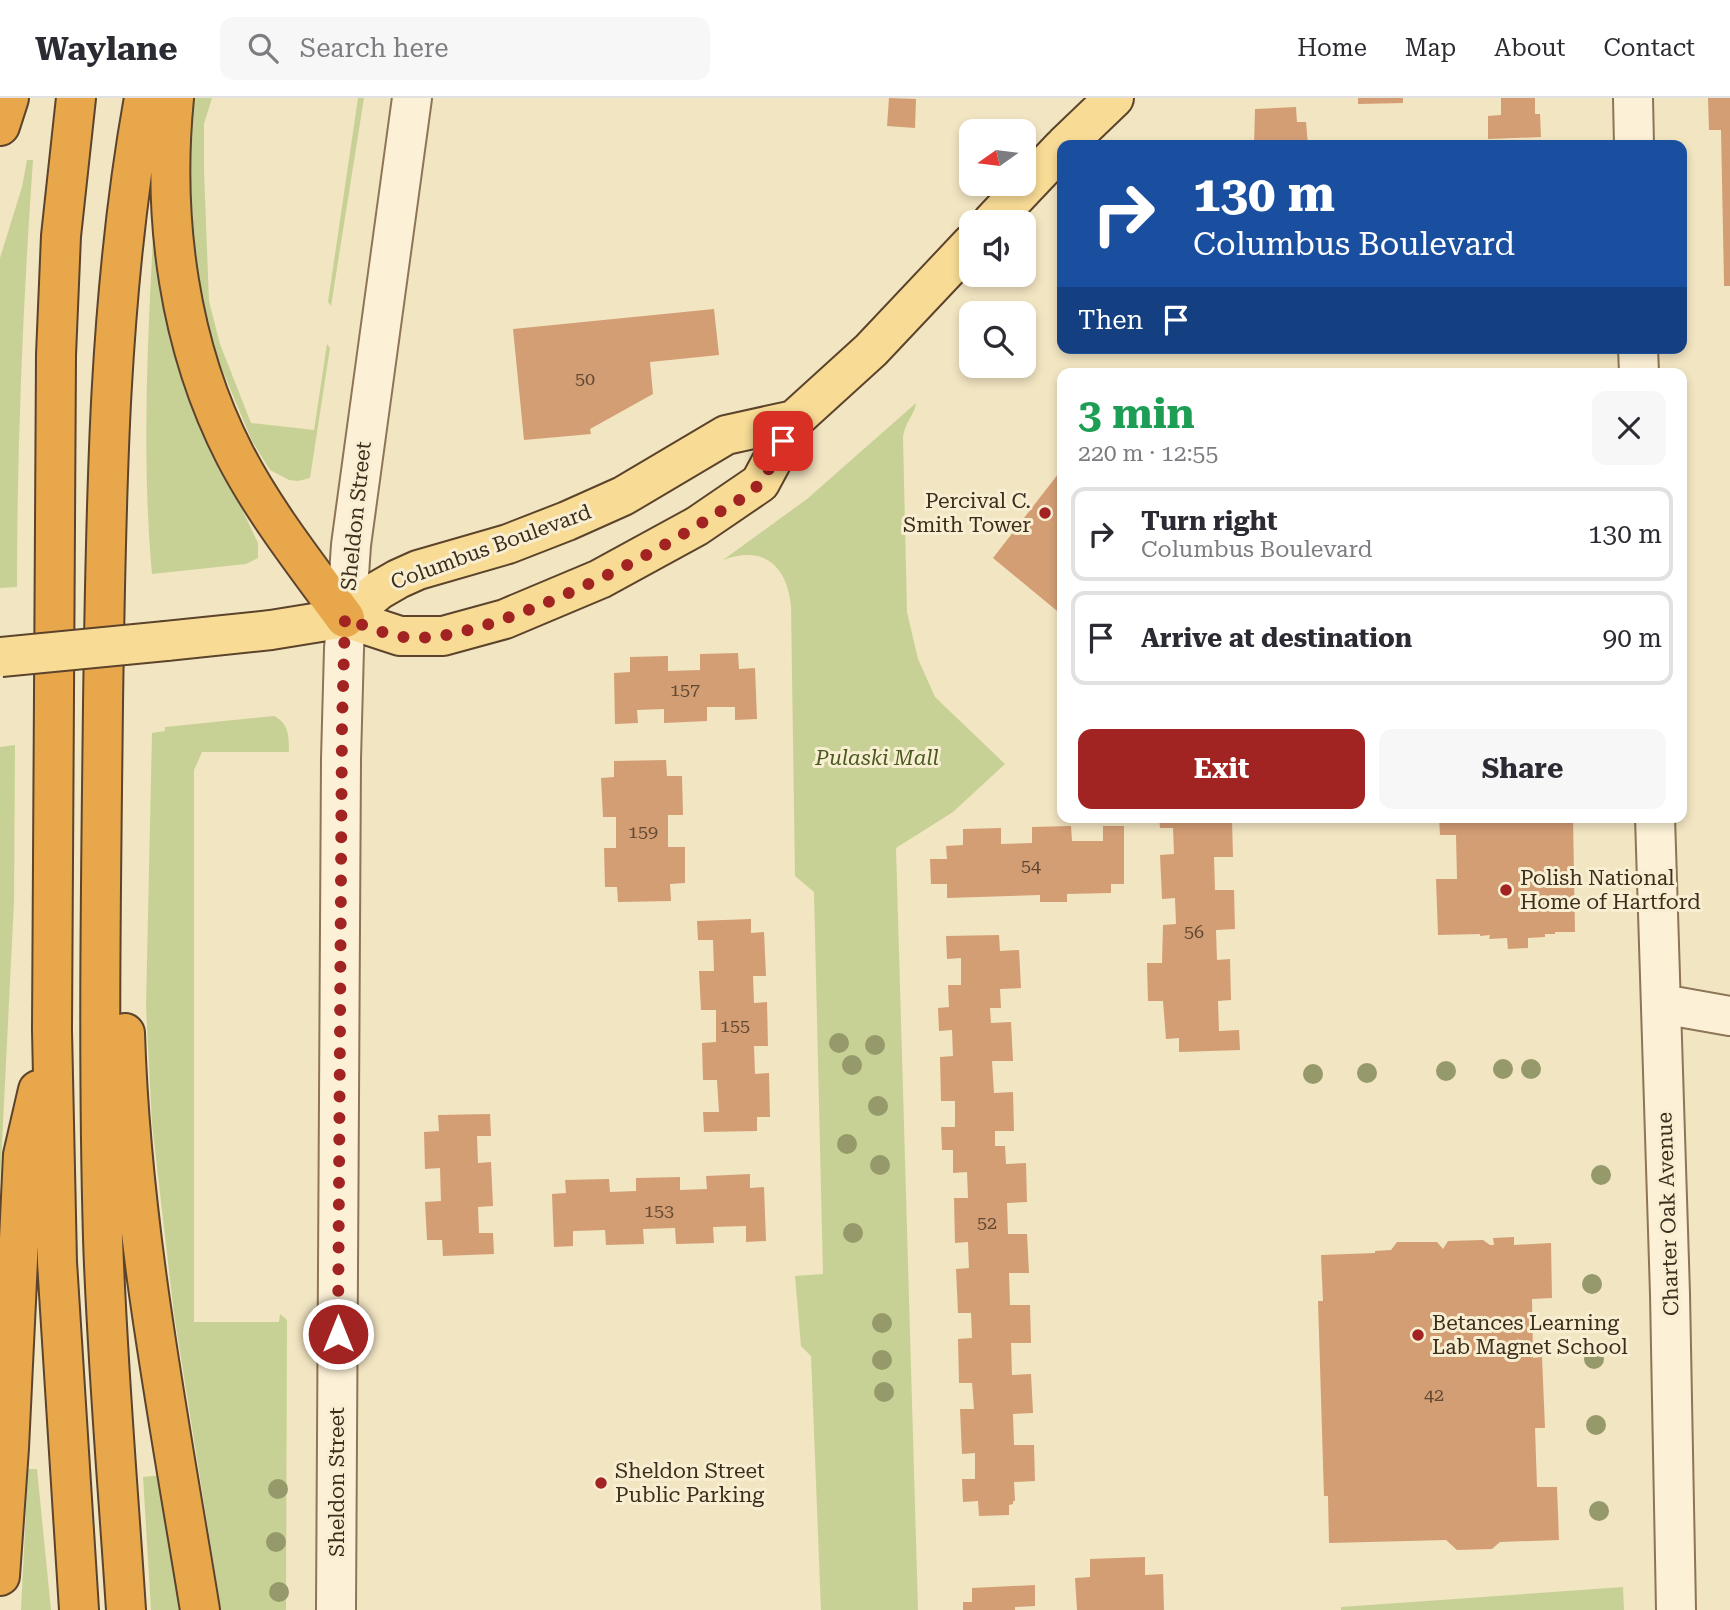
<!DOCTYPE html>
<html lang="en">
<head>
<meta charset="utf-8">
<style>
  :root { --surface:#fff; --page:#f7f7f7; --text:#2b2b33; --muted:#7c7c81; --line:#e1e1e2; --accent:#a22422 }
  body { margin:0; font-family:"Roboto Serif",serif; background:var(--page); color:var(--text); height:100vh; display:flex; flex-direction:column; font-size:26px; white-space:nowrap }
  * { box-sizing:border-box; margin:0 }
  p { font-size:23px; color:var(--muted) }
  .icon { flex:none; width:38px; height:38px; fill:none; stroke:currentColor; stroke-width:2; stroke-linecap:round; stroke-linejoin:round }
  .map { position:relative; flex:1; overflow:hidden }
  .drawer { position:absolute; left:1057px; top:270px; width:630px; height:455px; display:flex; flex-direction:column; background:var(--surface); border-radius:14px; box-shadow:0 4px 10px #0003 }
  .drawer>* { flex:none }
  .guide { position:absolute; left:1057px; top:42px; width:630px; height:214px; border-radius:14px; box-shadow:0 4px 10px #0003; background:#1a4fa0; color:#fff; overflow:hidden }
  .needle { width:46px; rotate:256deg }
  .controls { position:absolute; left:959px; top:21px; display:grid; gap:14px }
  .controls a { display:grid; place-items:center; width:77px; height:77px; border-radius:14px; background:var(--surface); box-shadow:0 4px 10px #0003; font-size:35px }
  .pin { position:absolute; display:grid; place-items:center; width:60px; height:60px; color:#fff; margin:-30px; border-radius:14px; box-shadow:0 4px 10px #0006 }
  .me { position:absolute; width:77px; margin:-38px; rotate:0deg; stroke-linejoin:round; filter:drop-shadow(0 0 5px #0008) }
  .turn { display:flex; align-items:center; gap:24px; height:147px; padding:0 21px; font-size:32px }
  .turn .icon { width:91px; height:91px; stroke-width:2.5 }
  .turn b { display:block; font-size:49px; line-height:60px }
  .then { display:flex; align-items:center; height:66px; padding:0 21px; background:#0003; gap:14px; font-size:26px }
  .round { display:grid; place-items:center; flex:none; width:74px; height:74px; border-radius:14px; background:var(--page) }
  .summary { display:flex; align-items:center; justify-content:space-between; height:119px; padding:0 21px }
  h1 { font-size:42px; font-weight:700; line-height:52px; color:#1e9e55 }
  .cta { display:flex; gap:14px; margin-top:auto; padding:14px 21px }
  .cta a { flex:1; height:80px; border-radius:14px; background:var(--accent); color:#fff; font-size:28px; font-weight:700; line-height:80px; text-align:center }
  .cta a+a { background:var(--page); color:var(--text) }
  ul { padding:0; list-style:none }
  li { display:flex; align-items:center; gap:21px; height:94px; margin:0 14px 10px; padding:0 7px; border:4px solid var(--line); border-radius:14px }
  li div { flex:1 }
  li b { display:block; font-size:26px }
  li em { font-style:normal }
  header { display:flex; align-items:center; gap:42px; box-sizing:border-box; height:98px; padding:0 35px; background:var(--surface); border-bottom:2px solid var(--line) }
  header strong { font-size:33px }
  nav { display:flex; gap:38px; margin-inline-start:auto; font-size:24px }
  .search { width:490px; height:63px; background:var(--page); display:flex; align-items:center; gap:18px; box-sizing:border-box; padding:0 24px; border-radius:14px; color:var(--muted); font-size:26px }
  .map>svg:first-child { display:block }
  .green { fill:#c8d195 }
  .building { fill:#d39e74 }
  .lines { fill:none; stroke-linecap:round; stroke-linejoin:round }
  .minor-casing { stroke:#8d7557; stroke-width:42 }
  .major-casing { stroke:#5b432c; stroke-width:42 }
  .highway-casing { stroke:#5b432c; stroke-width:42 }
  .minor { stroke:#fcf1d6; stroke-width:38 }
  .major { stroke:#f8dc96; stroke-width:38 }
  .highway { stroke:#e8a74b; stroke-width:38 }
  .major-bridge-casing { stroke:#5b432c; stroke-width:42; stroke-linecap:butt }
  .major-bridge { stroke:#f8dc96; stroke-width:38 }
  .tree { fill:#969969 }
  .route { stroke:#a22422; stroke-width:12; stroke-dasharray:0 21.6 }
  .poi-dot { fill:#a22422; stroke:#f8eed2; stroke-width:2.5 }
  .labels { text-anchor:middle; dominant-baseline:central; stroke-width:6; stroke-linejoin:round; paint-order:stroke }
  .number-label { font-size:18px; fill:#624933 }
  .poi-label { font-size:21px; fill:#3c2d1d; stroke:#f8eed2; text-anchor:start }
  .street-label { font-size:21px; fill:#3c2d1d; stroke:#f8eed2 }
  .park-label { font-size:21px; font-style:italic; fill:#4a5a21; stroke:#f8eed2 }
</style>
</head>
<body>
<header>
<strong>Waylane</strong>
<div class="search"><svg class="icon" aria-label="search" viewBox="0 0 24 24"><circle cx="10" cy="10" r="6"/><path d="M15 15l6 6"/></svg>Search here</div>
<nav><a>Home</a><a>Map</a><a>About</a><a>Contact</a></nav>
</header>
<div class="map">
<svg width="1730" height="1512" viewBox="0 0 1730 1512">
  <rect width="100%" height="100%" fill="#f2e5c2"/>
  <path class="green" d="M 193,0 L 212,0 L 204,26 L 204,73 L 209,203 L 220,246 L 251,325 L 314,332 L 327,246 L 330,250 L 310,380 L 298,383 L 289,382 L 270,372 L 252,343 L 219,264 L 200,208 L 192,164 L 188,51 Z
    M 358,0 L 364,0 L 331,208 L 328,204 Z
    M 27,62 L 33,62 C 23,204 17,346 17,489 L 0,490 L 0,160 L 22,89 Z
    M 153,139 L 161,140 L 203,329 L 258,445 L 258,460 L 246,466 L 152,476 C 142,365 147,251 153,139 Z
    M 916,305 C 915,316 905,324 903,339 L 907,514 L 918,561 L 935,599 L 1005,666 L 953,714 L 896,750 L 918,1512 L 821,1512 L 811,1258 L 801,1248 L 795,1178 L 823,1176 L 814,794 L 795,778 L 791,508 C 787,467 763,447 723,462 L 807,401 Z
    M 274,618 C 289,625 289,639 289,654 L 202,654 L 194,672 L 194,1224 L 279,1224 L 280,1216 L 287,1222 L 286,1512 L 221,1512 L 174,1216 L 152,1026 L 146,909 L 152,635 L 165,633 L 165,629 Z
    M 0,645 L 0,649 L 15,647 L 14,804 L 0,1086 Z
    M 28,1371 L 37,1371 L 51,1512 L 21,1512 Z
    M 161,1377 L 183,1512 L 151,1512 L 143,1379 Z
    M 1623,1489 L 1624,1512 L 1341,1512 L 1341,1509 Z"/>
  <path class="building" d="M 889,0 L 916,1 L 915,30 L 887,28 Z
    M 1358,0 L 1403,0 L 1403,5 L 1358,6 Z
    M 1501,0 L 1535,0 L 1535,16 L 1540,16 L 1541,39 L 1488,41 L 1488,18 L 1501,17 Z
    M 1708,0 L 1730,0 L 1730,188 L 1724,188 L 1724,184 L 1721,32 L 1709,32 Z
    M 1296,9 L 1297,24 L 1306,24 L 1308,47 L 1254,47 L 1255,11 Z
    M 1402,43 L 1402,47 L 1358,47 L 1358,45 Z
    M 714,211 L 719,257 L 650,264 L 653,296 L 590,331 L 591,336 L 524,342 L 513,231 Z
    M 1062,371 L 1062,517 L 993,460 Z
    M 738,555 L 739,571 L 755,570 L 757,621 L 735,622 L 735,609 L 707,609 L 707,623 L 664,625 L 664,611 L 637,612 L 638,625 L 615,626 L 614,575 L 630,574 L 630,559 L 668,558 L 668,573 L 700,572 L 700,556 Z
    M 666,662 L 667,678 L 682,678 L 683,717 L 668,717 L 668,749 L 685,749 L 685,785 L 670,786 L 671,803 L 618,804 L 617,789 L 605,789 L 604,750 L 616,750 L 616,719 L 603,719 L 601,680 L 614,679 L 614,663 Z
    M 1159,719 L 1212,719 L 1212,723 L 1232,722 L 1233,759 L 1214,759 L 1215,792 L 1234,792 L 1235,831 L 1216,832 L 1217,862 L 1230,861 L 1231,902 L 1218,903 L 1219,933 L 1239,932 L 1240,952 L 1179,954 L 1179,940 L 1166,941 L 1163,903 L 1148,903 L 1147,865 L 1162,865 L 1163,827 L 1176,826 L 1175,800 L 1162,801 L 1160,757 L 1174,756 L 1173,730 L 1160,730 Z
    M 1439,719 L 1573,719 L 1575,834 L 1555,834 L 1555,836 L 1545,836 L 1545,839 L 1528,840 L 1528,850 L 1508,851 L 1507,840 L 1489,841 L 1490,837 L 1480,838 L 1480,836 L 1438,837 L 1436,781 L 1457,781 L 1456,737 L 1440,737 Z
    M 1071,728 L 1072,743 L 1103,743 L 1103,728 L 1124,728 L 1124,786 L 1111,786 L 1111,795 L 1067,796 L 1067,804 L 1040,804 L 1040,797 L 947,800 L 947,786 L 931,786 L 930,761 L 947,761 L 946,748 L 963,747 L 963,731 L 1001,730 L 1001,746 L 1032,745 L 1032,729 Z
    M 751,821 L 751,835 L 764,834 L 766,878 L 753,878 L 754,905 L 767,904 L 768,948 L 754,948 L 755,976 L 769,975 L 770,1019 L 757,1019 L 757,1033 L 704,1034 L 703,1014 L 719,1014 L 717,982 L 703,982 L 702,945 L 716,944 L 716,912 L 701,912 L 699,873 L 714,873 L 713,842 L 698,842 L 697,823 Z
    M 999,837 L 1000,853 L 1019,852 L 1021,890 L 1000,891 L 1001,910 L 990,910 L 991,925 L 1011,924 L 1013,963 L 992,963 L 994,995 L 1013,994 L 1014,1033 L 995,1033 L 995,1048 L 1005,1048 L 1006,1066 L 1026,1065 L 1027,1104 L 1007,1105 L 1008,1136 L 1027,1136 L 1029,1175 L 1009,1175 L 1010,1207 L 1030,1207 L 1031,1245 L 1011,1245 L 1012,1277 L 1031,1276 L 1033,1315 L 1013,1316 L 1014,1347 L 1034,1347 L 1035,1383 L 1014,1384 L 1015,1403 L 1013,1403 L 1013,1406 L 1009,1407 L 1009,1417 L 979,1418 L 978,1403 L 963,1404 L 962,1381 L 975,1381 L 975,1355 L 962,1356 L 960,1311 L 974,1311 L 972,1285 L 959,1285 L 958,1241 L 972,1240 L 971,1215 L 958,1215 L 956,1171 L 969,1170 L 968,1144 L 955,1145 L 954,1100 L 968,1100 L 967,1074 L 953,1075 L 953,1052 L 942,1052 L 941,1029 L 955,1029 L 955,1003 L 941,1003 L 940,959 L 953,958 L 952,932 L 939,933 L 938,910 L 949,909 L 948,887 L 961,887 L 961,860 L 947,861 L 946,838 Z
    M 490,1016 L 491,1038 L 477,1038 L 478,1065 L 491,1064 L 493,1108 L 478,1109 L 479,1135 L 493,1135 L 494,1156 L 443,1158 L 442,1142 L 427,1142 L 425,1104 L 441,1103 L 440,1070 L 425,1071 L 424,1034 L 439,1033 L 438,1017 Z
    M 750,1076 L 750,1090 L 764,1089 L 766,1143 L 746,1144 L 746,1128 L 713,1129 L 714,1145 L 676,1146 L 675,1130 L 643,1131 L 644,1146 L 606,1147 L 605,1132 L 573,1133 L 573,1148 L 554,1149 L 552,1096 L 566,1095 L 565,1082 L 609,1081 L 610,1094 L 636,1093 L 636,1080 L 680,1079 L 680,1092 L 707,1091 L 706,1078 Z
    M 1514,1139 L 1514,1147 L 1551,1145 L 1552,1200 L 1532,1201 L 1533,1260 L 1542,1259 L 1545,1330 L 1535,1330 L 1537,1389 L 1557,1389 L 1559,1442 L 1500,1444 L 1492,1451 L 1457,1452 L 1446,1442 L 1329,1445 L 1328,1398 L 1324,1398 L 1318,1203 L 1323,1203 L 1321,1157 L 1375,1155 L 1375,1153 L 1391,1152 L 1397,1144 L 1437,1144 L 1443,1151 L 1448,1143 L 1483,1142 L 1490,1147 L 1494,1147 L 1493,1140 Z
    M 1145,1459 L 1145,1477 L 1163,1476 L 1164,1512 L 1077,1512 L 1075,1480 L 1090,1479 L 1090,1461 Z
    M 1035,1487 L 1035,1508 L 1015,1509 L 1015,1512 L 963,1512 L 963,1504 L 972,1504 L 972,1490 Z"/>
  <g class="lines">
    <defs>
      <path id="minor" d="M 1633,0 L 1634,47
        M 1638,250 L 1639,275
        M 1655,719 L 1670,1196 L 1676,1512
        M 1662,906 L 1730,918
        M 336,1512 L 341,661 L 344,551 L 351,447 L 412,0"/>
      <path id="major" d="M 1065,47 L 1114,0
        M 992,124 L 1062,50
        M 345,520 L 379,492 L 398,481 L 418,472 L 508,446 L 567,423 L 623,398 L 726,337 L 794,322
        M 166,543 L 271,532 L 345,520 L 400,538 L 443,538 L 505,521 L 600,481 L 697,428 L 760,385 L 794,322 L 871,252 L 971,146"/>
      <path id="highway" d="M 76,0 L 61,138 L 56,257 L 52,932 L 57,1164 L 79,1512
        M 174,0 C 162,121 179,248 235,357 C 265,415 307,468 345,520
        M 0,28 L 9,0
        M 125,935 C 131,1129 169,1321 200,1512
        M 0,1478 L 9,1350 L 23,1057 L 38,992
        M 126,1512 C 118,1388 107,1264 103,1140 C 98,962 101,784 103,607 C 106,405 108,199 144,0"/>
    </defs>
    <use href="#minor" class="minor-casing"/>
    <use href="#major" class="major-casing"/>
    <use href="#highway" class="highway-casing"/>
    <use href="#minor" class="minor"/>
    <use href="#major" class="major"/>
    <use href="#highway" class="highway"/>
    <defs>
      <path id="major-bridge" d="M 1,559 L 166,543"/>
    </defs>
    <use href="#major-bridge" class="major-bridge-casing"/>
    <use href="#major-bridge" class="major-bridge"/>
  </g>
  <g class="tree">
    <circle cx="839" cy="945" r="10"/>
    <circle cx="875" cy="947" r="10"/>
    <circle cx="852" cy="967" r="10"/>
    <circle cx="1503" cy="971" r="10"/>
    <circle cx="1531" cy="971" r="10"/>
    <circle cx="1446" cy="973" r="10"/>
    <circle cx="1367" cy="975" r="10"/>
    <circle cx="1313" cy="976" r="10"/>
    <circle cx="878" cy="1008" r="10"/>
    <circle cx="847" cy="1046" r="10"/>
    <circle cx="880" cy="1067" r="10"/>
    <circle cx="1601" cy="1077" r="10"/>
    <circle cx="853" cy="1135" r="10"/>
    <circle cx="1592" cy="1186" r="10"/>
    <circle cx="882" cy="1225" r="10"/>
    <circle cx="1594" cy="1261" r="10"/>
    <circle cx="882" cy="1262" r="10"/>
    <circle cx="884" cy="1294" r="10"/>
    <circle cx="1596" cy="1327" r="10"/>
    <circle cx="278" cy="1391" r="10"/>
    <circle cx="1599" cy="1413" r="10"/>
    <circle cx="276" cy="1444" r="10"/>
    <circle cx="279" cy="1494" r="10"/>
  </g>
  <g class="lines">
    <path class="route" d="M 338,1236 L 342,626 L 345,520 C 368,529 393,540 417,540 C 455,539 491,526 526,513 C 592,487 656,454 716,416 C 730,407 749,398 760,385 C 769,373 776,356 783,343"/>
  </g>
  <g class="poi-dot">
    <circle cx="1045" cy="415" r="7"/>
    <circle cx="1506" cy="792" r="7"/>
    <circle cx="1418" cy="1237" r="7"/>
    <circle cx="601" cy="1385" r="7"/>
  </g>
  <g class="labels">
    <g class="number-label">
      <text x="585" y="280">50</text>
      <text x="685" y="591">157</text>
      <text x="643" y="733">159</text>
      <text x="1031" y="767">54</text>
      <text x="1194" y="833">56</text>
      <text x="735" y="927">155</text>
      <text x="659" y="1112">153</text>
      <text x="987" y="1124">52</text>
      <text x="1434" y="1296">42</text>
    </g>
    <g class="poi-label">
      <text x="1031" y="403" text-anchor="end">Percival C.<tspan x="1031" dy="24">Smith Tower</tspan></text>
      <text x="1520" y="780">Polish National<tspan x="1520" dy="24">Home of Hartford</tspan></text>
      <text x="1432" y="1225">Betances Learning<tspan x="1432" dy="24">Lab Magnet School</tspan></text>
      <text x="615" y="1373">Sheldon Street<tspan x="615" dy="24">Public Parking</tspan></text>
    </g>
    <g class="street-label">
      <text transform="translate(356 418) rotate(-84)">Sheldon Street</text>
      <text transform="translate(491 449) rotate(-20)">Columbus Boulevard</text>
      <text transform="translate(1668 1116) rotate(-92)">Charter Oak Avenue</text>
      <text transform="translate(337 1384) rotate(-90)">Sheldon Street</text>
    </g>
    <g class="park-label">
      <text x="877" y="660">Pulaski Mall</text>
    </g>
  </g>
</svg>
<div class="controls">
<a><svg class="needle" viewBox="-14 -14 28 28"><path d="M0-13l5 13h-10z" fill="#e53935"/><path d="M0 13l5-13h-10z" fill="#7c7c81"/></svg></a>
<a><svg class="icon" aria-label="sound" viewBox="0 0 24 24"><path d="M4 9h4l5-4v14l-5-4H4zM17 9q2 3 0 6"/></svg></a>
<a><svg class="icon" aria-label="search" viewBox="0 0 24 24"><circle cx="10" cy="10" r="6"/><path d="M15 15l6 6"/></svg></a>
</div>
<div class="pin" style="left:783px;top:343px;background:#d93025"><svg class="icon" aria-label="arrive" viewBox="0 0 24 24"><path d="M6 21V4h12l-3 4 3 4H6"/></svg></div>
<svg class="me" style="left:338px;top:1236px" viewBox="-20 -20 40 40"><circle r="17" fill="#a22422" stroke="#fff" stroke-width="3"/><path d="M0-11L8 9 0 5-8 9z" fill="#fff"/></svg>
<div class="guide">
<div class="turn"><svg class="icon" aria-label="right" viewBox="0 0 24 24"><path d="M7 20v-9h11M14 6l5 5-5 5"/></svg><div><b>130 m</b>Columbus Boulevard</div></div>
<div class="then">Then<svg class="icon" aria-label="arrive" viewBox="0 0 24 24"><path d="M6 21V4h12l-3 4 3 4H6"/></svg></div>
</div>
<section class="drawer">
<div class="summary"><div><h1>3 min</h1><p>220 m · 12:55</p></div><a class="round"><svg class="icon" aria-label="close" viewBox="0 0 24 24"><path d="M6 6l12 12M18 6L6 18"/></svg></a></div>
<ul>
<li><svg class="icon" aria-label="right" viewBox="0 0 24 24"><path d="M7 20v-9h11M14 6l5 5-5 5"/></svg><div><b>Turn right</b><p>Columbus Boulevard</p></div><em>130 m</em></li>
<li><svg class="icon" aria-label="arrive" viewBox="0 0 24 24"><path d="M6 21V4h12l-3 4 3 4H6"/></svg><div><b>Arrive at destination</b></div><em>90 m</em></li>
</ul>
<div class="cta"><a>Exit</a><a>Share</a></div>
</section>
</div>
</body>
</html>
